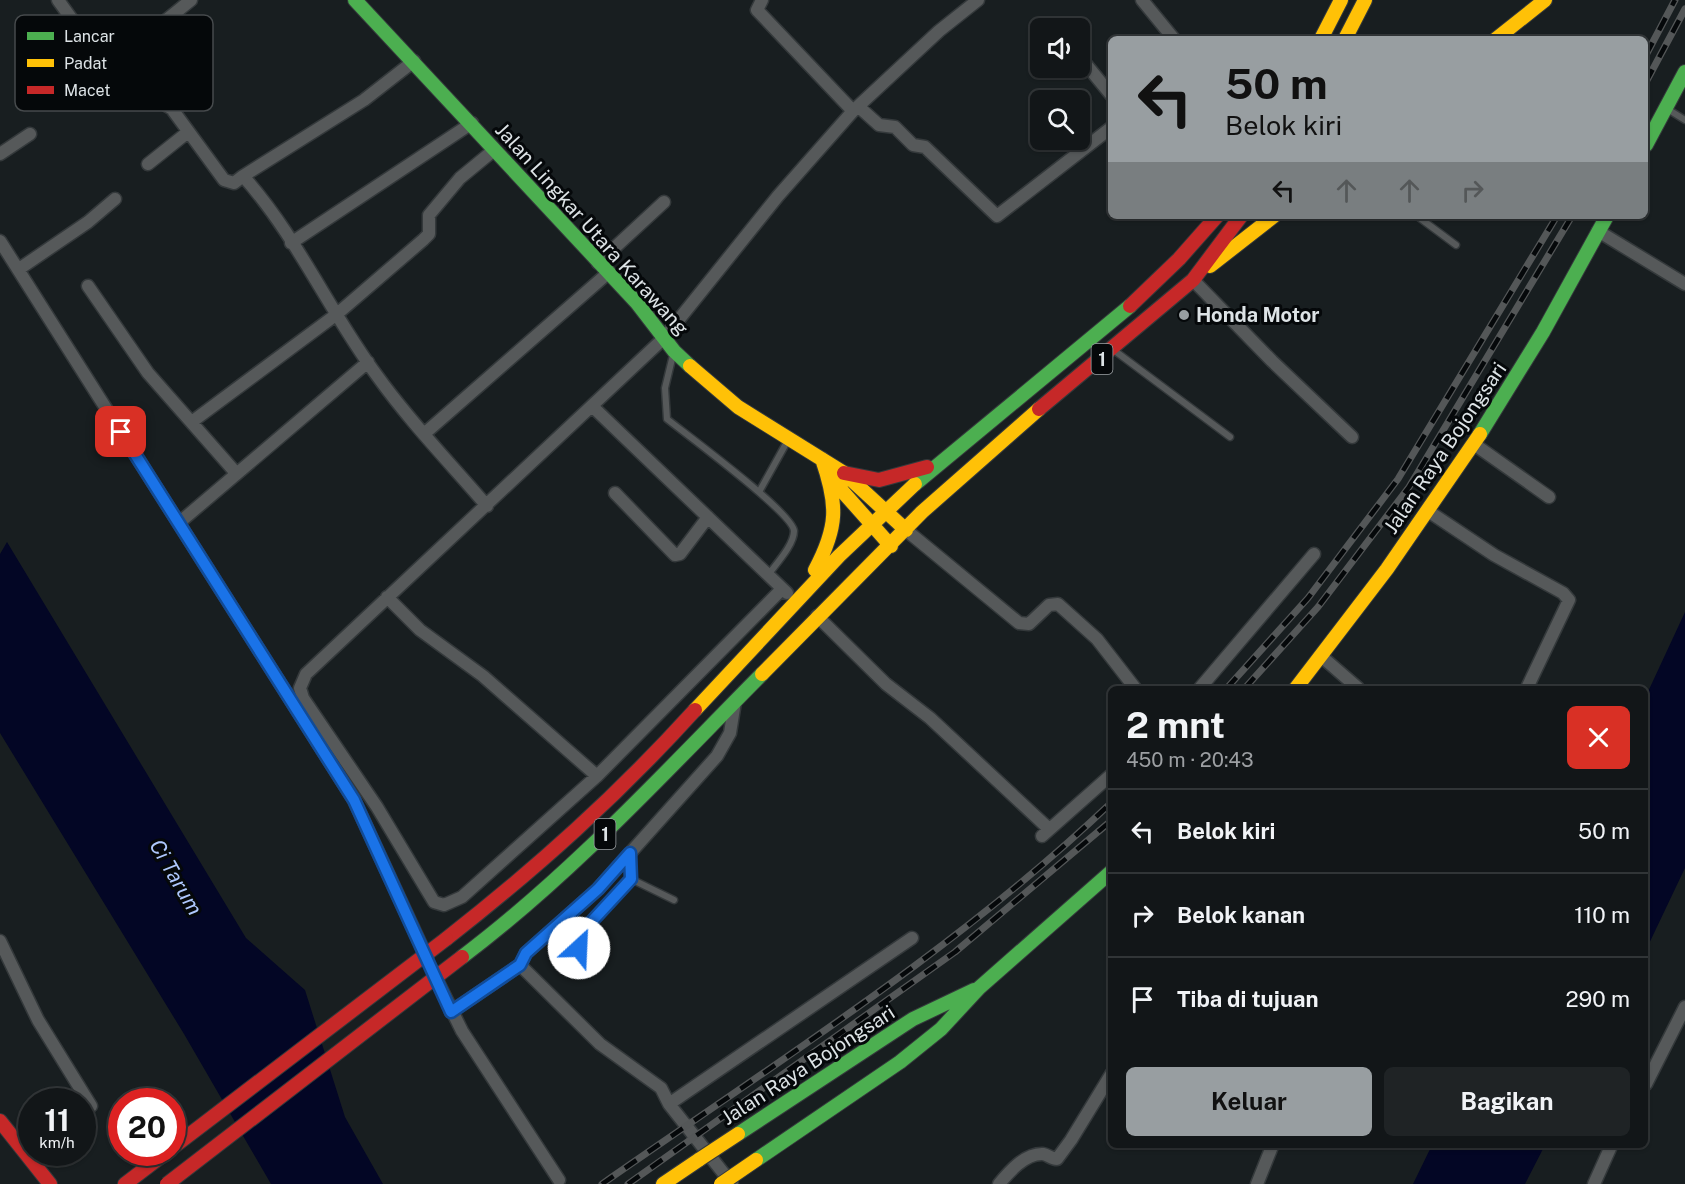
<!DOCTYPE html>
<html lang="id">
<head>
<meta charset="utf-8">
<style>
  :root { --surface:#121618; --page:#1f2325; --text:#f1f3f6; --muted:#9c9fa2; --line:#313537; --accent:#989ea1 }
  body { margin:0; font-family:"Public Sans",sans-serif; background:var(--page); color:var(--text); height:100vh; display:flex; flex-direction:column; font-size:22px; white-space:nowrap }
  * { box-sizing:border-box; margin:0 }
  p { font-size:20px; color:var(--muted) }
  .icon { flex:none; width:33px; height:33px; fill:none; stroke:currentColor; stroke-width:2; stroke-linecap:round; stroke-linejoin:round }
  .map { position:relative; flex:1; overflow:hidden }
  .details { position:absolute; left:1108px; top:686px; width:540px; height:462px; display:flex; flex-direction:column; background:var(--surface); border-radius:9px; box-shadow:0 2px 4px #0004,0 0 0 2px var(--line) }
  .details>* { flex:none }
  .top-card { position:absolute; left:1108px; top:36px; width:540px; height:183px; border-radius:9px; box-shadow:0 2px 4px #0004,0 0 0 2px var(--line); background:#989ea1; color:#111; overflow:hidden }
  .tools { position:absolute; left:1030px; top:18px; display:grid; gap:12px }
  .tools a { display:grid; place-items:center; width:60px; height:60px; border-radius:9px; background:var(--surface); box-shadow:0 2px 4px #0004,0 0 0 2px var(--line); font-size:30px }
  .speed { position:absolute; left:18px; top:1088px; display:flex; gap:12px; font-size:30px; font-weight:700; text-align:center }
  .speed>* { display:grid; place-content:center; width:78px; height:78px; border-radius:50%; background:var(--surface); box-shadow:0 2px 4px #0004,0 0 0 2px var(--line); line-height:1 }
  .speed small { font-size:15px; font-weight:400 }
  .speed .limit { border:9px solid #d22; background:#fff; color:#111 }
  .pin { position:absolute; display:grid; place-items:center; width:51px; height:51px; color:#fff; margin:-26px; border-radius:12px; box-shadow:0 3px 9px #0006 }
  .me { position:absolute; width:66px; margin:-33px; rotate:25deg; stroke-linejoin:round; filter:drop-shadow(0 0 4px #0008) }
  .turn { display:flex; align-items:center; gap:21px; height:126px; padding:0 18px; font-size:27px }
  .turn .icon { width:78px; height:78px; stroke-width:2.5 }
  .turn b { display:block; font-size:42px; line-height:51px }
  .lanes { display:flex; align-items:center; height:57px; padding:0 18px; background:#0003; justify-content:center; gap:30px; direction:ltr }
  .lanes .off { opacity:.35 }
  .round { display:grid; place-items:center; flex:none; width:63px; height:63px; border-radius:9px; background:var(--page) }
  .overview { display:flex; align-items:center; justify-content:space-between; height:102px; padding:0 18px }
  h1 { font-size:36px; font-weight:700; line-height:45px }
  .primary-button { display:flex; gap:12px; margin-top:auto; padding:12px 18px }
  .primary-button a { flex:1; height:69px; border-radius:9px; background:var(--accent); color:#111; font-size:24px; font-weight:700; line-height:69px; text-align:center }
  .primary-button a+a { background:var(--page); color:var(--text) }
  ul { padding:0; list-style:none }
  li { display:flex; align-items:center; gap:18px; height:84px; padding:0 18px; border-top:2px solid var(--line) }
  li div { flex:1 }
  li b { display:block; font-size:22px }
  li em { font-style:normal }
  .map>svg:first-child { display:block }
  .water { fill:#030625 }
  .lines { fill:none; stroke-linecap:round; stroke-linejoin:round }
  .lane-casing { stroke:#34393b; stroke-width:9 }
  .street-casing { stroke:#34393b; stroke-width:15 }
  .fast-casing { stroke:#34393b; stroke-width:16 }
  .slow-casing { stroke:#34393b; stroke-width:16 }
  .jam-casing { stroke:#34393b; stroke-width:16 }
  .lane { stroke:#56595a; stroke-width:6 }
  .street { stroke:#56595a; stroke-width:12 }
  .fast { stroke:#4caf50; stroke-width:14 }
  .slow { stroke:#ffc107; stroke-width:14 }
  .jam { stroke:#c62828; stroke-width:14 }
  .rail-casing { stroke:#545758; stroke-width:7 }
  .rail { stroke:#05080a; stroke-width:4.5; stroke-dasharray:14; stroke-linecap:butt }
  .slow-bridge-casing { stroke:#34393b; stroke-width:16; stroke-linecap:butt }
  .jam-bridge-casing { stroke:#34393b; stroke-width:16; stroke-linecap:butt }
  .slow-bridge { stroke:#ffc107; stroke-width:14 }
  .jam-bridge { stroke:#c62828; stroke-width:14 }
  .route-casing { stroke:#114b97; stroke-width:15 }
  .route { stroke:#1a73e8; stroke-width:10 }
  .poi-dot { fill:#989ea1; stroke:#05080a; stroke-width:2 }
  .labels { text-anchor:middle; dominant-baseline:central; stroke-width:6; stroke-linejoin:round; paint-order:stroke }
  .shield { fill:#05080a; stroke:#9ca1a4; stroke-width:1.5 }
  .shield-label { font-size:18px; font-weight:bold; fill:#dde3e6 }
  .street-label { font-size:20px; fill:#dde3e6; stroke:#05080a }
  .poi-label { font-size:20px; font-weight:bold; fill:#dde3e6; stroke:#05080a; text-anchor:start }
  .water-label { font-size:21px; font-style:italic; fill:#aec7fd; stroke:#05080a }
  .key { fill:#05080a; stroke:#464a4c; stroke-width:1.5 }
  .key-label { font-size:16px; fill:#dde3e6 }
</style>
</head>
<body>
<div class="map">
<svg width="1685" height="1184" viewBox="0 0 1685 1184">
  <rect width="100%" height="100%" fill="#181e20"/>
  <path class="water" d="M 7,542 L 246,938 L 305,990 L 345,1117 L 383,1184 L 271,1184 L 184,1034 L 0,733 L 0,554 Z
    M 1685,612 L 1685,868 L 1646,950 L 1646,696 Z
    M 1432,1145 L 1432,1144 L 1545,1145 L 1525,1184 L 1413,1184 Z"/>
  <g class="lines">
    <defs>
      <path id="lane" d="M 1669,110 L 1685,120
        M 1417,216 L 1456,245
        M 1115,351 L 1230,437
        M 673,355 L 665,388 L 667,419 C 687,435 793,513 794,531 C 794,545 776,564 768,575
        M 759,492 L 788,440
        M 630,854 L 631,879 L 674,900
        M 582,961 L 579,948 L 582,932 L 631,879"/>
      <path id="street" d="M 58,0 L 107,68 L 172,109 L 224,180 L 234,183 L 243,176 C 297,236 330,313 378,377 C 411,423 451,464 487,506
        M 762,0 L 757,10 L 853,111
        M 1142,0 L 1174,39
        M 1080,57 L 1112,96
        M 107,68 L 191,0
        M 859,107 L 879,125 L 895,127 L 913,145 L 925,147 L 997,216 L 1112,127
        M 0,154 L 30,134
        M 148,164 L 188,132
        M 243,176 L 364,100 L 414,61
        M 1598,231 L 1685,284
        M 0,241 L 354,800 L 427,958
        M 291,243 L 472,123
        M 598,263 L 664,202
        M 19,269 L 88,222 L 115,199
        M 1193,280 L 1272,361 L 1352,437
        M 88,286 L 148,373 L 236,473
        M 593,407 L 787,593
        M 193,421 L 337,314 L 423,240 L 429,234 L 429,215 L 460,178 L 494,150
        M 424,434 L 608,273
        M 1474,444 L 1549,497
        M 615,493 L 675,555 L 680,554 L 708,517
        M 1428,511 L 1494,555 L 1563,593 L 1569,600 L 1527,688
        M 180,522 L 368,362
        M 906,530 L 1019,623 L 1029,624 L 1049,605 L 1058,604 L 1097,639 L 1135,688
        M 782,589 L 597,776 L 462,897 L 444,905 L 434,902 L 377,807 L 303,698 L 300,688 L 306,674 L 664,338 L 778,196 L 853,111 L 939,31 L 978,0
        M 387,597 L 420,630 L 483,676 L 597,776
        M 817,616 L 886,684 L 930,718 L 1048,828
        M 1321,656 L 1358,688
        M 1200,688 L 1314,554
        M 1042,836 L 1112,774
        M 0,941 L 38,1020 L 91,1106
        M 434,974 L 462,1031 L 559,1180
        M 451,1012 L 520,965
        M 1646,1084 L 1685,1007
        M 669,1104 L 912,938
        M 732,1184 L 669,1104 L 661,1088 L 600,1044 L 520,965 L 526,953 L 598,889 L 717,756 L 730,733 L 735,702
        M 999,1184 C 1009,1172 1025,1153 1043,1154 C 1048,1155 1052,1159 1057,1159 L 1071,1140 L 1112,1073
        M 1257,1184 L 1273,1144
        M 1594,1184 L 1612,1144"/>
      <path id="fast" d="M 355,0 L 637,303 L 674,351 L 690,366
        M 1646,145 L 1685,72
        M 1480,434 L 1543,332 L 1607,216
        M 915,484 L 1130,306
        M 462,957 C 572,874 665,772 762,674
        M 738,1134 L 913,1019 L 974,990
        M 756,1160 L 900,1062 L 941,1029 L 979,988 L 1112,871"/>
      <path id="slow" d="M 1321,39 L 1341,0
        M 1345,39 L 1365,0
        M 1496,39 L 1545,0
        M 1210,266 L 1274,216
        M 690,366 L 738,407 L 844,473 L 906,530
        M 830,471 L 843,492 L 891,546
        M 815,570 C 838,527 838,505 822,459
        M 762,674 L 922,512 L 1039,409
        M 1296,688 L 1387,569 L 1480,434
        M 695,710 L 839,556 L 915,484
        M 663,1184 L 700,1159"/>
      <path id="jam" d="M 1130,306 L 1179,259 L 1217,216
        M 1039,409 L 1193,280 L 1241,216
        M 844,473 L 879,480 L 927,467
        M 446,939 C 538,867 617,796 695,710
        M 0,1121 L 50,1184
        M 125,1184 L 167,1152"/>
    </defs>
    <use href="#lane" class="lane-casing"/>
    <use href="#street" class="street-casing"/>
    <use href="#fast" class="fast-casing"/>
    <use href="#slow" class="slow-casing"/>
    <use href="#jam" class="jam-casing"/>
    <use href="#lane" class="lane"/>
    <use href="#street" class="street"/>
    <use href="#fast" class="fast"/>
    <use href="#slow" class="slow"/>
    <use href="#jam" class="jam"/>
    <defs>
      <path id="rail" d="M 1646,55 L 1675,0
        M 1646,82 L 1685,9
        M 1227,688 L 1308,598 L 1398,479 L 1557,216
        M 1245,688 L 1318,607 L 1409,487 L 1572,216
        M 602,1184 C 774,1064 960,947 1112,802
        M 628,1184 L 955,952 L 1112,820"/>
    </defs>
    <use href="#rail" class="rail-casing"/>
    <use href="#rail" class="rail"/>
    <defs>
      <path id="slow-bridge" d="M 700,1159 L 738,1134
        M 721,1184 L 756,1160"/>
      <path id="jam-bridge" d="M 172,1148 L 446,939
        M 167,1184 L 462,957"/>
    </defs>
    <use href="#slow-bridge" class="slow-bridge-casing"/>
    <use href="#jam-bridge" class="jam-bridge-casing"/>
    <use href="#slow-bridge" class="slow-bridge"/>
    <use href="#jam-bridge" class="jam-bridge"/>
  </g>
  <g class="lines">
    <defs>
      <path id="route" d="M 121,432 L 354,800 L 451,1012 L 520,965 L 526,953 L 598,889 L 630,853 L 631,879 L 582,932 L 579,948"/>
    </defs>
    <use href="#route" class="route-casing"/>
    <use href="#route" class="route"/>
  </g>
  <circle class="poi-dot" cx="1184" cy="315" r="6"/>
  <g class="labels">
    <g class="shield">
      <rect x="1091.5" y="344" width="21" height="30" rx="4.5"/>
      <rect x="594.5" y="819" width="21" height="30" rx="4.5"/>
    </g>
    <g class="shield-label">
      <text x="1102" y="359">1</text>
      <text x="605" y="834">1</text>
    </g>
    <g class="street-label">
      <text transform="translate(592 229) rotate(48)">Jalan Lingkar Utara Karawang</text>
      <text transform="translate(1445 448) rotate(-56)">Jalan Raya Bojongsari</text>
      <text transform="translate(808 1065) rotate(-33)">Jalan Raya Bojongsari</text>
    </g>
    <g class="poi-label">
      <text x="1196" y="315">Honda Motor</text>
    </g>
    <g class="water-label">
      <text transform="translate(176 877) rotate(60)">Ci Tarum</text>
    </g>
  </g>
  <rect x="15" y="15" width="198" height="96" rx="9" class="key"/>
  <rect x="27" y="32" width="27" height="8" fill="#4caf50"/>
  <rect x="27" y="59" width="27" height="8" fill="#ffc107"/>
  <rect x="27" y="86" width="27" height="8" fill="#c62828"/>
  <g class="key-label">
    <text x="64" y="42">Lancar</text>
    <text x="64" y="69">Padat</text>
    <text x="64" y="96">Macet</text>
  </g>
</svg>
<div class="tools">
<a><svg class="icon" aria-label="sound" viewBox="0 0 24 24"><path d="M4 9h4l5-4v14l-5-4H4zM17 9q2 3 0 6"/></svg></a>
<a><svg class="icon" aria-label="search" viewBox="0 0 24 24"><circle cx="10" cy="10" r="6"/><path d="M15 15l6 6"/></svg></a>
</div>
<div class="speed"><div>11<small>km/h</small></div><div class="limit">20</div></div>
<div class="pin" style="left:121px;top:432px;background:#d93025"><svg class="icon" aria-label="arrive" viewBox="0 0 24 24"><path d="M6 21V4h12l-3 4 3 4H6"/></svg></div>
<svg class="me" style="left:579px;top:948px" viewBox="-20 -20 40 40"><circle r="19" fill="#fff"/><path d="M0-13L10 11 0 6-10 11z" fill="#1a73e8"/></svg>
<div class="top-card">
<div class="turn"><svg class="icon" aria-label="left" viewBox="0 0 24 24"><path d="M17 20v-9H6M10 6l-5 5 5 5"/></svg><div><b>50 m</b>Belok kiri</div></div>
<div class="lanes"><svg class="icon" aria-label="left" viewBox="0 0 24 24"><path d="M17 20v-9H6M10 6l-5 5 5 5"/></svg><svg class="icon off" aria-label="ahead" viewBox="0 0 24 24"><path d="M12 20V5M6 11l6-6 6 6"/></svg><svg class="icon off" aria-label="ahead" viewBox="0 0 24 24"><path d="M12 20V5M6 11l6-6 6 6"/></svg><svg class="icon off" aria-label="right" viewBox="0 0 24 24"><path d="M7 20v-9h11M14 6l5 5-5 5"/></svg></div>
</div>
<section class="details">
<div class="overview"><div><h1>2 mnt</h1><p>450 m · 20:43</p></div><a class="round" style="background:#d93025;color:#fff"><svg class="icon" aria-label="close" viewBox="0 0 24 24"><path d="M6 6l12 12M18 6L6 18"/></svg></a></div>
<ul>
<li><svg class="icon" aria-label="left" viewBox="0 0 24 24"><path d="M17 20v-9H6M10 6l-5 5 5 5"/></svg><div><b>Belok kiri</b></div><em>50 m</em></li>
<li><svg class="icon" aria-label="right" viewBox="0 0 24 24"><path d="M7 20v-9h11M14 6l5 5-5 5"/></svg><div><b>Belok kanan</b></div><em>110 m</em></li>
<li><svg class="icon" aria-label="arrive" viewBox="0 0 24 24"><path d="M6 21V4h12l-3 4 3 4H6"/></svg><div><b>Tiba di tujuan</b></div><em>290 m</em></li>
</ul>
<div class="primary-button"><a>Keluar</a><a>Bagikan</a></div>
</section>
</div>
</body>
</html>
